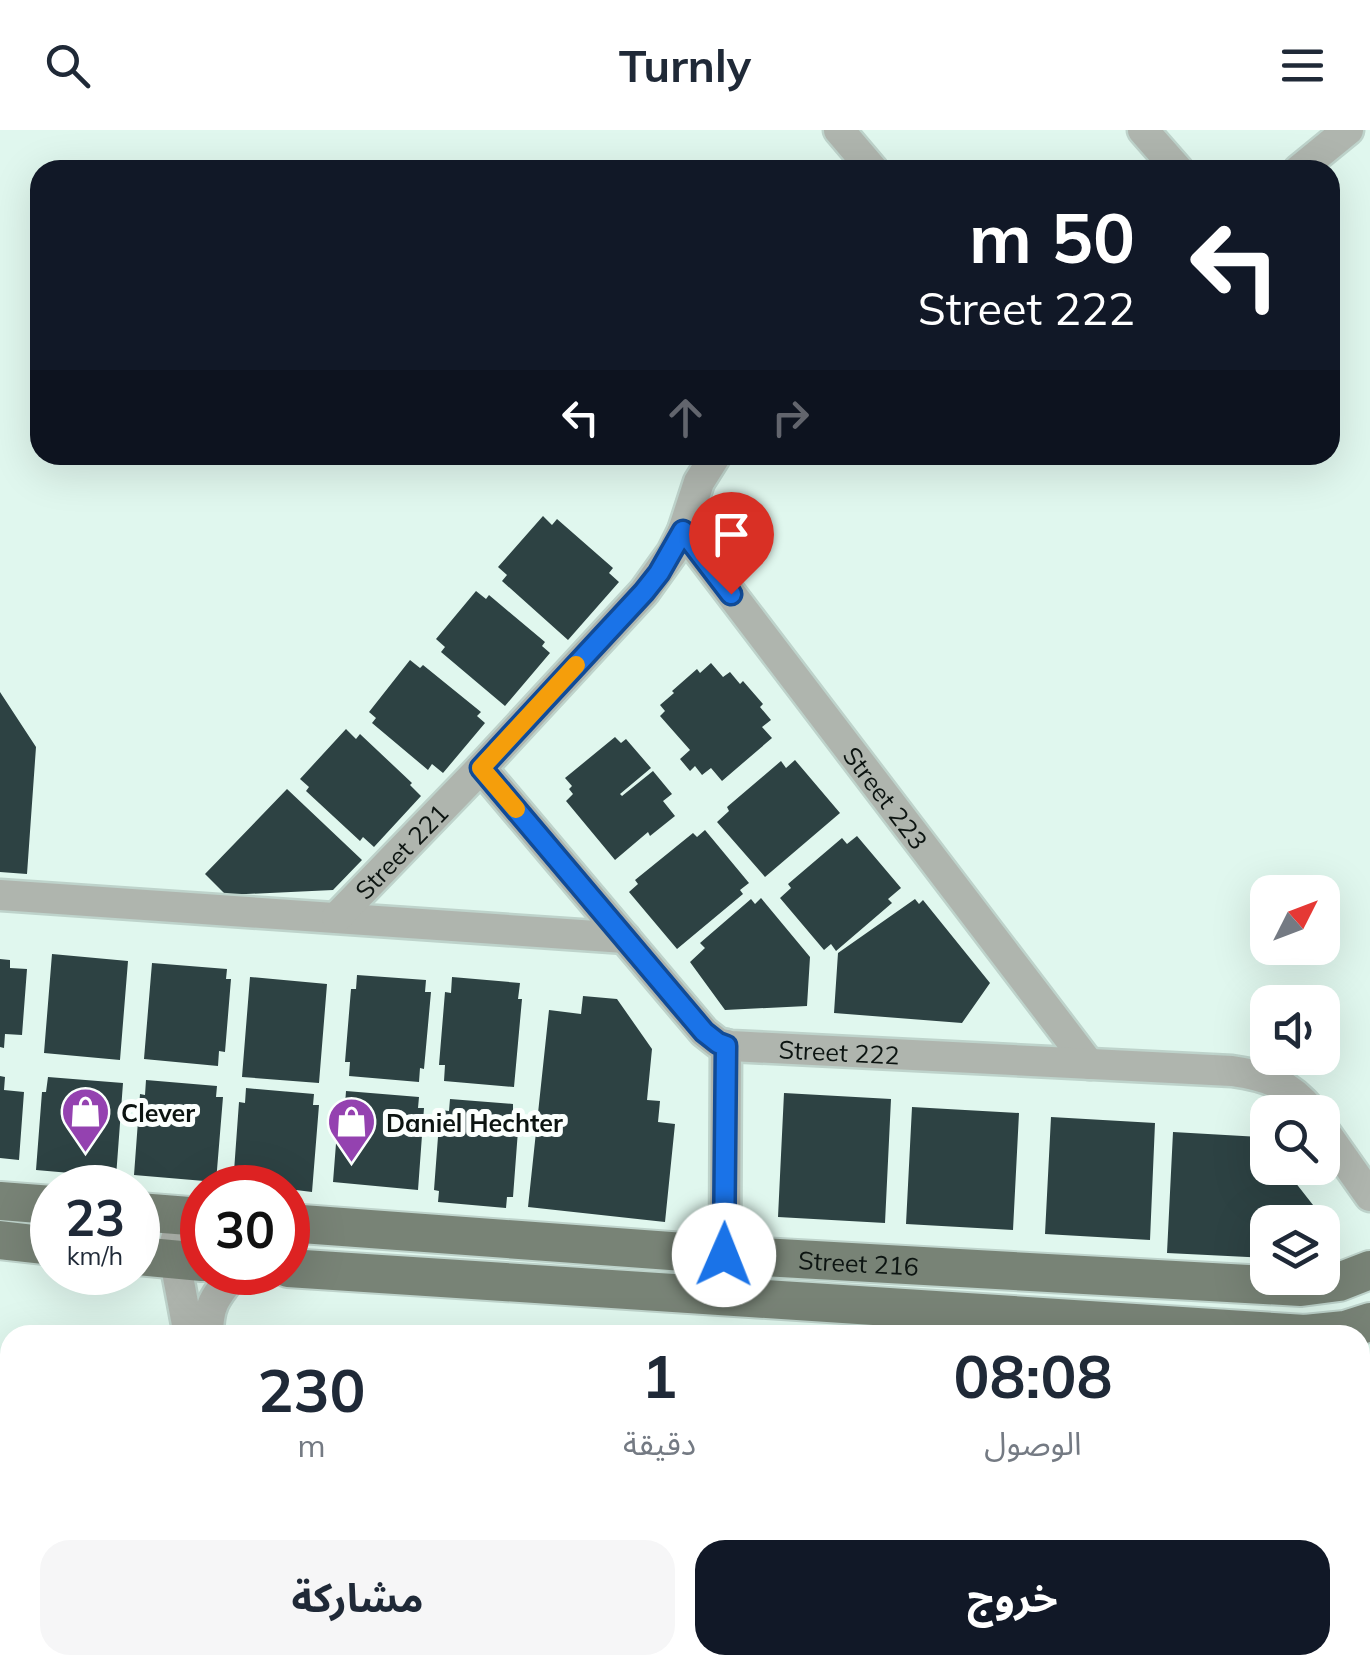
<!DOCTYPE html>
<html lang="ar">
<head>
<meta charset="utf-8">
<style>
  :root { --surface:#fff; --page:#f6f6f7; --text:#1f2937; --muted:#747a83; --accent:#111827 }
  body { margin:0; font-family:Mulish,"Noto Sans Arabic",sans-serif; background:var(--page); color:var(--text); direction:rtl; height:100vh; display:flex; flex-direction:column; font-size:38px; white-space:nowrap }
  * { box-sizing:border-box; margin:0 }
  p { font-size:32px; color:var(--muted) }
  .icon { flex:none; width:55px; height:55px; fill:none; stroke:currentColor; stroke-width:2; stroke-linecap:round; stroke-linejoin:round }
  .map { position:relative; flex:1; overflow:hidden; direction:ltr }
  .details { position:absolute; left:0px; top:1195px; width:1370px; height:350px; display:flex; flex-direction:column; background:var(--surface); border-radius:30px 30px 0 0; box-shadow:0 10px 40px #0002; direction:rtl }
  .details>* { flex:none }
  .top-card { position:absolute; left:30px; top:30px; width:1310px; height:305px; border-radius:30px; box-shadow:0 10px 40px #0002; direction:rtl; background:#111827; color:#fff; overflow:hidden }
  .needle { width:65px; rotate:48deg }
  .buttons { position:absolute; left:1250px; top:745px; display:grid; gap:20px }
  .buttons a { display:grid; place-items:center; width:90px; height:90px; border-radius:20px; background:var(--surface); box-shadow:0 10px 40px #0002; font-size:50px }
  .speed { position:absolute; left:30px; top:1035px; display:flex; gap:20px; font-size:50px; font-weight:700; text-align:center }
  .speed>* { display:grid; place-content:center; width:130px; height:130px; border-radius:50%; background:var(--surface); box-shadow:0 10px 40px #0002; line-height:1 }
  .speed small { font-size:25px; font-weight:400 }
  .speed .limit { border:15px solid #d22; background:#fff; color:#111 }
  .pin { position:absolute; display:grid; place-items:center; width:85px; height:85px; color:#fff; margin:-102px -42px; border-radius:50% 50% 50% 0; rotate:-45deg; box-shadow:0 0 10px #0007 }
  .pin .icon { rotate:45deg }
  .me { position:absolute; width:110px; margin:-55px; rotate:1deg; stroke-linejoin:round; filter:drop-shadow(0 0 8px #0008) }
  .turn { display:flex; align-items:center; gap:35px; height:210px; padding:0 40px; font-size:45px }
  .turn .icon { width:130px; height:130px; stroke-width:2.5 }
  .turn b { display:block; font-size:70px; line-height:85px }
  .lanes { display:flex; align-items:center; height:95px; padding:0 40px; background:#0003; justify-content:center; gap:50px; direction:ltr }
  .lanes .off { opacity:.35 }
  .eta { display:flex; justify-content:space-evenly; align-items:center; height:170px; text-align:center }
  .eta b { font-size:60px; font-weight:700; line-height:70px }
  .action { display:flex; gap:20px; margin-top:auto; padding:20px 40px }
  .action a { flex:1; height:115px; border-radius:30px; background:var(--accent); color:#fff; font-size:40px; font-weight:700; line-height:115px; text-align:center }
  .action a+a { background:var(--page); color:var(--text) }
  header { display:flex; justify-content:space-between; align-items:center; height:130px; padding:0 40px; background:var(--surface); font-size:45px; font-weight:700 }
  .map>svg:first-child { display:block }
  .building { fill:#2d4243 }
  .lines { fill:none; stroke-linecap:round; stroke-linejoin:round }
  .minor-casing { stroke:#bed3cb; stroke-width:35 }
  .major-casing { stroke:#bed3cb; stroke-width:42 }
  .minor { stroke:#afb5ae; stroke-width:30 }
  .major { stroke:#788376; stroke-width:38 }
  .route-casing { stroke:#114b97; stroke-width:25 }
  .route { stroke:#1a73e8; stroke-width:18 }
  .slow { stroke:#f59e0b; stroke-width:18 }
  .labels { text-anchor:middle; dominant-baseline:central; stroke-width:10; stroke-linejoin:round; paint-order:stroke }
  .street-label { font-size:25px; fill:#0c1411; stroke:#fbfffd }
  .poi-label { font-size:25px; font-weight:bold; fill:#0c1411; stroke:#fbfffd; text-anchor:start }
</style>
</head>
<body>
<header><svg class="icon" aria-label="menu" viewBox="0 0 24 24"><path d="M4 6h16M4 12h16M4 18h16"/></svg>Turnly<svg class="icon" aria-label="search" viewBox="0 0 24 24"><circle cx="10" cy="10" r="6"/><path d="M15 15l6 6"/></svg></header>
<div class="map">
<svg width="1370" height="1545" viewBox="0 0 1370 1545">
  <rect width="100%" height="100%" fill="#e0f7ee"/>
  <path class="building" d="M 543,386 L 552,395 L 557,389 L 613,438 L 609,443 L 619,452 L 568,510 L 502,451 L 507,445 L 498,437 Z
    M 476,461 L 486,469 L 489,465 L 545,512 L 542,516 L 550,523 L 505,576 L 441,522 L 445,517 L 436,509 Z
    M 410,530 L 420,538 L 423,535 L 481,582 L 477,586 L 485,593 L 443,643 L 432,634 L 428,640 L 372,593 L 376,588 L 369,582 Z
    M 711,533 L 723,547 L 730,542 L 740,554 L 743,551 L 763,574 L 760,577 L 771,590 L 762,597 L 772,608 L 722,651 L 711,638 L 702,645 L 695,636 L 690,641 L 680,629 L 690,620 L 660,586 L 665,581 L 660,575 L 674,563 L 672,561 L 697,539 L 700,543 Z
    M 0,562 L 36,617 L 27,744 L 0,742 Z
    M 346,599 L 356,609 L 360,604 L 412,653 L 410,655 L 421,666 L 374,717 L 363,707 L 360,711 L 306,661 L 309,657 L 300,649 Z
    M 615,607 L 621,613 L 626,609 L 651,638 L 620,664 L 622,666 L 653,641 L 672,664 L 663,671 L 675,686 L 650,706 L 648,702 L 615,730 L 566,671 L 573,664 L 569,659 L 572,656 L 565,648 Z
    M 795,630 L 840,683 L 765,747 L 717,692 L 729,681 L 727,677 L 781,631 L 786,638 Z
    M 287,659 L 362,730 L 333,760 L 226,765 L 205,744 Z
    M 705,700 L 749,753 L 740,760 L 743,764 L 677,819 L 629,762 L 638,754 L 635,750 L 693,703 L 697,707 Z
    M 857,706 L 901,758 L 888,769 L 892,773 L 836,821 L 831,814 L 824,820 L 780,768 L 791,758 L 788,754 L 842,708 L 847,714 Z
    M 761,768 L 810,827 L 807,876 L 725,880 L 690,832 L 705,818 L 700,813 L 751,769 L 755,774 Z
    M 915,769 L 919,774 L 923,770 L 990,853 L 962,893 L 834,883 L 838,823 Z
    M 52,824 L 128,831 L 120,930 L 44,923 Z
    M 0,829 L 10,830 L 10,838 L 27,839 L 22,905 L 5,904 L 4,918 L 0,917 Z
    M 152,833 L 227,839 L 226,849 L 231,849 L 225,922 L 219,921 L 218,936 L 144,929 Z
    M 357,845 L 426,850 L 425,862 L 431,862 L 424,939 L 420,938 L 419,952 L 349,946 L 350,932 L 345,932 L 351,859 L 356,859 Z
    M 250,847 L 327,854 L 319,953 L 242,947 Z
    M 452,847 L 520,853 L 518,869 L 522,869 L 514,957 L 444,951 L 445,935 L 439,935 L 445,862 L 451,863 Z
    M 583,866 L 617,869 L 652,919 L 647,970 L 660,971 L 658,992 L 675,994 L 665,1092 L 528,1077 L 549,880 L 581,884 Z
    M 0,946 L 5,947 L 4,960 L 24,962 L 19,1030 L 0,1028 Z
    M 48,947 L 123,953 L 116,1047 L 36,1040 L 42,962 L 46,962 Z
    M 146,950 L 217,956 L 216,967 L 223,967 L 216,1052 L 134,1045 L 140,964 L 145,965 Z
    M 246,958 L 314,964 L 313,975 L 319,975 L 312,1062 L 288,1059 L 288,1058 L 233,1055 L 239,972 L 245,973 Z
    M 346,961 L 419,967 L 418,978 L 424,978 L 418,1060 L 333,1052 L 339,975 L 345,975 Z
    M 784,963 L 891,969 L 885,1093 L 778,1087 Z
    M 450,969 L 513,974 L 513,986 L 519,987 L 513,1067 L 507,1067 L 506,1078 L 438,1072 L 439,1061 L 434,1060 L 440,980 L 449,981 Z
    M 912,977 L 1019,983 L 1013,1100 L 906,1094 Z
    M 1051,987 L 1155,993 L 1150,1110 L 1045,1104 Z
    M 1173,1002 L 1260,1007 L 1268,1016 L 1268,1038 L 1284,1038 L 1324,1089 L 1324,1092 L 1268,1092 L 1268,1128 L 1167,1123 Z
    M 135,1535 L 208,1535 L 217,1545 L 145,1545 Z
    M 234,1535 L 305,1535 L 293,1545 L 243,1545 Z
    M 350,1535 L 398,1535 L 404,1545 L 338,1545 Z"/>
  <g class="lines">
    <defs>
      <g id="minor">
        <path d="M 839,0 L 873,40"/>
        <path d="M 1143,0 L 1178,40"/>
        <path d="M 1299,40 L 1348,0"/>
        <path id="s1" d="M 683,401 L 1089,934"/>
        <path id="s2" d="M 481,638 L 704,902 L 718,913 L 731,916 L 1232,941 C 1268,946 1289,954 1312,982"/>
        <path d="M 0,765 L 625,808"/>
        <path id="s3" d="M 337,787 L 481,638 L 644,462 L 672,423 L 683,401 L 699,352 L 716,325"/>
        <path d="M 1322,998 L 1370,1066"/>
        <path d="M 725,1125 L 726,915"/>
        <path d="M 189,1205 L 173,1120 L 178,1102 L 190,1086"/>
        <path d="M 208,1205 C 208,1173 216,1166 235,1142"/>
        <path d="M 0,1462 L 10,1453"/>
        <path d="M 19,1545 L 30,1535"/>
      </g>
      <g id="major">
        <path d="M 0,1071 L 52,1075"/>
        <path d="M 138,1082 L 202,1087"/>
        <path id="s4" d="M 288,1093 L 725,1125 L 1301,1157 L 1339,1152 L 1370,1140"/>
        <path d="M 0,1110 L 52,1116"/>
        <path d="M 138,1126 L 202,1132"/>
        <path d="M 288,1138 L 1305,1204 L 1345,1200 L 1370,1192"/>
      </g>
    </defs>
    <use href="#minor" class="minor-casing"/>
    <use href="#major" class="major-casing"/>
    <use href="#minor" class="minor"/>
    <use href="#major" class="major"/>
  </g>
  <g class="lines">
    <defs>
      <path id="route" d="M 724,1125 L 726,916 L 718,913 L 704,902 L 481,638 L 644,462 L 659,443 L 683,401 L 731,464"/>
    </defs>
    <use href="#route" class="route-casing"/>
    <use href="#route" class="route"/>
    <path class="slow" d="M 516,679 L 481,638 L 576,535"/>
  </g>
  <defs>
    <symbol id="shop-pin" viewBox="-11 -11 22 30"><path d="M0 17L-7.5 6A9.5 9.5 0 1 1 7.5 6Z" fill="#9442b0" stroke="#fbfffd"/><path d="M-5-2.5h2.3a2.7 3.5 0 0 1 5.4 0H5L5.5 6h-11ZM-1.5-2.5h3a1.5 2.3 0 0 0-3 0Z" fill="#fff"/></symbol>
  </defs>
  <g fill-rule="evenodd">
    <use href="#shop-pin" x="58" y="954" width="55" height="75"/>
    <use href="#shop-pin" x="324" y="964" width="55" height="75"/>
  </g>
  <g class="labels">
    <g class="street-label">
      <text stroke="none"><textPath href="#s1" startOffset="335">Street 223</textPath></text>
      <text stroke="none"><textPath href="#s3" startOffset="92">Street 221</textPath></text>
      <text stroke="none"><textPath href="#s2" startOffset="485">Street 222</textPath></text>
      <text stroke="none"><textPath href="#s4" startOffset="572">Street 216</textPath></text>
    </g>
    <g class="poi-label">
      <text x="121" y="982">Clever</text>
      <text x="386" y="992">Daniel Hechter</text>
    </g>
  </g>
</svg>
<div class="buttons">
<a><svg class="needle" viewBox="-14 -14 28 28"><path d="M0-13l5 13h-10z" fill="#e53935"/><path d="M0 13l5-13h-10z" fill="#747a83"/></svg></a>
<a><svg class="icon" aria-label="sound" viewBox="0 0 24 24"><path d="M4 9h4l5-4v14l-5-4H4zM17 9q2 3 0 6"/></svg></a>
<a><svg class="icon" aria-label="search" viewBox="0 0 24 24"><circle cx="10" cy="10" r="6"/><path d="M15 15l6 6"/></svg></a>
<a><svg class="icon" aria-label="layers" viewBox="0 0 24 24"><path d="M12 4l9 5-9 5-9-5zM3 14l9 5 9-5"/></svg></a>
</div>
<div class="speed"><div>23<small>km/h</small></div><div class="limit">30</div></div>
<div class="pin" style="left:731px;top:464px;background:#d93025"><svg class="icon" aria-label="arrive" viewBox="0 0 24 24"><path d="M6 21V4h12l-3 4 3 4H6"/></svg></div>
<svg class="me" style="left:724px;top:1125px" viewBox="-20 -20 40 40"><circle r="19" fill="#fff"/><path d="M0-13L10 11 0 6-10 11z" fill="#1a73e8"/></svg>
<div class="top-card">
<div class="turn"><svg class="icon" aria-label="left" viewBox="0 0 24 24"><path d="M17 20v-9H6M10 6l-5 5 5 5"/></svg><div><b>50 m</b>Street 222</div></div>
<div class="lanes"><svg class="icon" aria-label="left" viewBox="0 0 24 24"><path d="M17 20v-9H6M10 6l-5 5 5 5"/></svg><svg class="icon off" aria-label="ahead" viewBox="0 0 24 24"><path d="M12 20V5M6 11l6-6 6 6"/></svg><svg class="icon off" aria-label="right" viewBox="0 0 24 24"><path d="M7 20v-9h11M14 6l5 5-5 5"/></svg></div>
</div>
<section class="details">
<div class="eta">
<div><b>08:08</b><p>الوصول</p></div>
<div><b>1</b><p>دقيقة</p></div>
<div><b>230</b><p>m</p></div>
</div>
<div class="action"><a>خروج</a><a>مشاركة</a></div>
</section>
</div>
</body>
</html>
